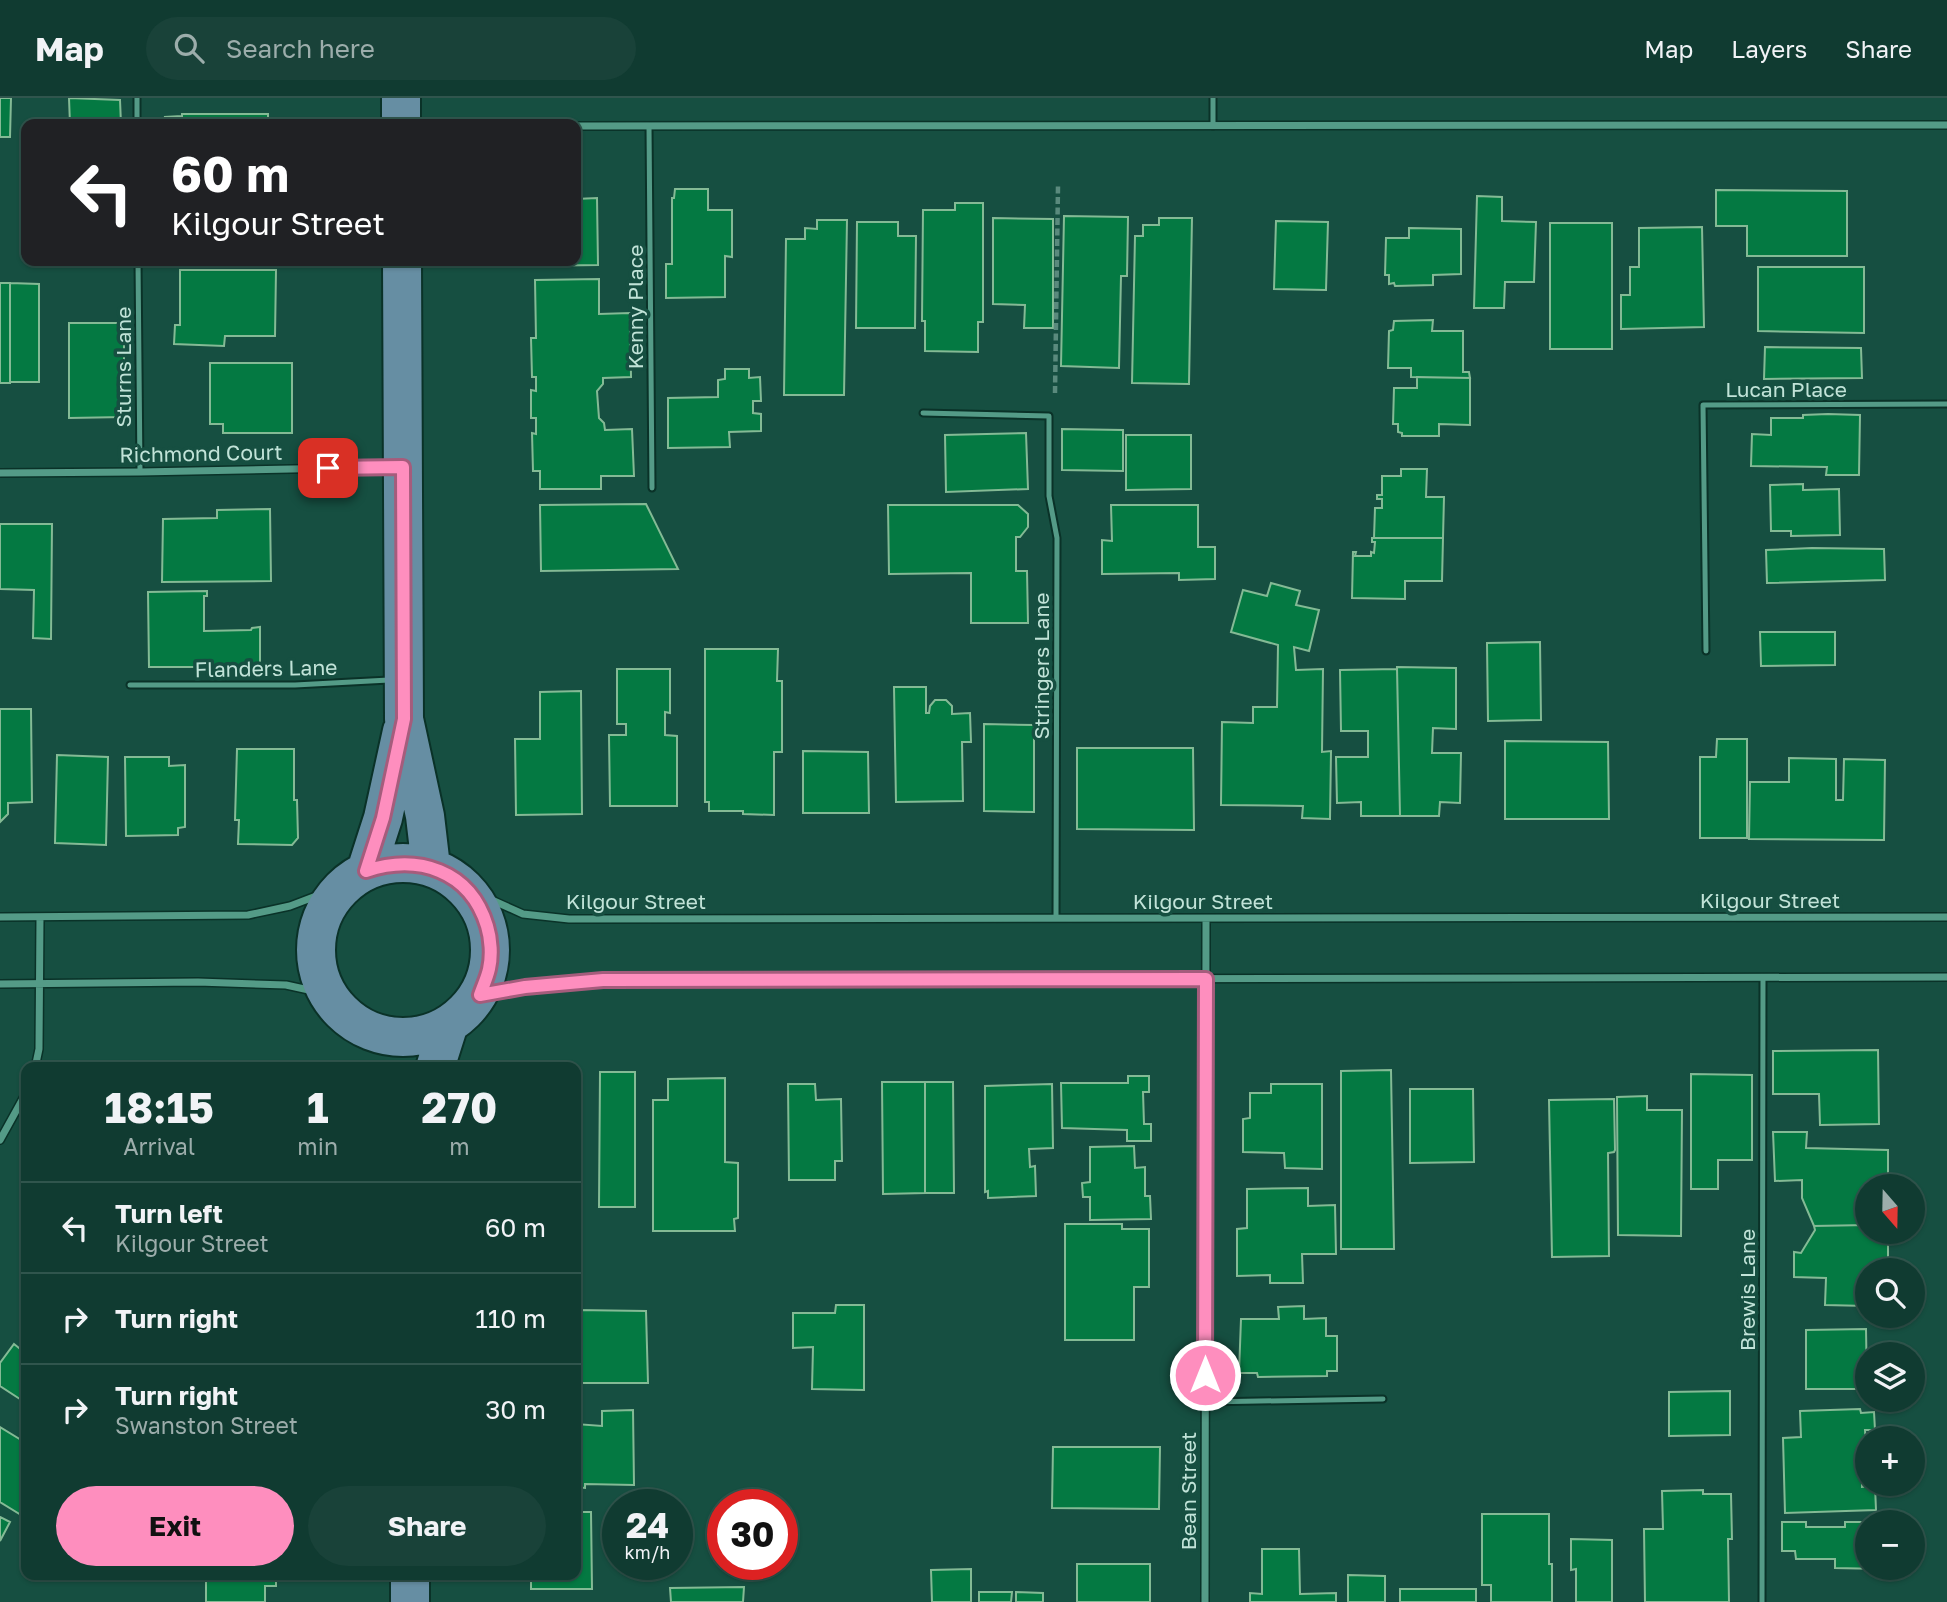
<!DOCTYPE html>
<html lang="en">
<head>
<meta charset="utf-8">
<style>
  :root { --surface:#103b31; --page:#194239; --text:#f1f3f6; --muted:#9cadab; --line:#30554d; --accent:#fe8ebe }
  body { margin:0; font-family:"Golos Text",sans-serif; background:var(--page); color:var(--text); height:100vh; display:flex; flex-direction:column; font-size:26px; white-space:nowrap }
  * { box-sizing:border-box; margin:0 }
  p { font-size:23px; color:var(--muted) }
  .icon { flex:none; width:38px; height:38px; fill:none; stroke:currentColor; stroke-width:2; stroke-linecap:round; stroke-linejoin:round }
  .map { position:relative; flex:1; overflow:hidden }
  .sheet { position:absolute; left:21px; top:964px; width:560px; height:518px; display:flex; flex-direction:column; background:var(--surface); border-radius:14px; box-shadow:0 2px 5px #0004,0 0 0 2px var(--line) }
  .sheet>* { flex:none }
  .banner { position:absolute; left:21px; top:21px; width:560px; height:147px; border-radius:14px; box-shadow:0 2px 5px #0004,0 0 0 2px var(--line); background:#202124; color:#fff; overflow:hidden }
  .needle { width:46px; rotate:160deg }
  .buttons { position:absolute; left:1855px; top:1076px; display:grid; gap:14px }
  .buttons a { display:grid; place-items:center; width:70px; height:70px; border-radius:50%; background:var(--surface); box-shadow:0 2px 5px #0004,0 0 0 2px var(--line); font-size:35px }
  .speed { position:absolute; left:602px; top:1391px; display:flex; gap:14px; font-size:35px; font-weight:700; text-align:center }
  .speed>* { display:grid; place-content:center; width:91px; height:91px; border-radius:50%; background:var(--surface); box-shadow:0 2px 5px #0004,0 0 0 2px var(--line); line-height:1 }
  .speed small { font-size:18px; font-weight:400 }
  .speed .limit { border:10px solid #d22; background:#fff; color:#111 }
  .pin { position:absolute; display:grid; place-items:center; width:60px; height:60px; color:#fff; margin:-30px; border-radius:14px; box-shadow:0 4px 10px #0006 }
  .me { position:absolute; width:77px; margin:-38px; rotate:0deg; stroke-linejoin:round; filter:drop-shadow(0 0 5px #0008) }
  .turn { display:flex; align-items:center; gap:24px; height:147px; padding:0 35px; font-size:32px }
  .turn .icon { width:91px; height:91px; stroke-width:2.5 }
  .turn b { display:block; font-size:49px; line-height:60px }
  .eta { display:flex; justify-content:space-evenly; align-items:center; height:119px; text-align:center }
  .eta b { font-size:42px; font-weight:700; line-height:49px }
  .button { display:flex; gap:14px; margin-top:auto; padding:14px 35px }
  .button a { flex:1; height:80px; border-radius:42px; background:var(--accent); color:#111; font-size:28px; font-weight:700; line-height:80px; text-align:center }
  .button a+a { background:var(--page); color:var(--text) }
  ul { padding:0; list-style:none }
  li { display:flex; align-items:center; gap:21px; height:91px; padding:0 35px; border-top:2px solid var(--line) }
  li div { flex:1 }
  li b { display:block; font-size:26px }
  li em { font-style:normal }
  header { display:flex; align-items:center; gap:42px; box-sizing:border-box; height:98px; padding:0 35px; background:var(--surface); border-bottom:2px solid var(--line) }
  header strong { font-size:33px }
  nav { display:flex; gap:38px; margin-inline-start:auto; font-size:24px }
  .search { width:490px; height:63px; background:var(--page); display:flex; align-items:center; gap:18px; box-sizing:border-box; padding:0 24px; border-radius:38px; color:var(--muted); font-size:26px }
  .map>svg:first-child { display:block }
  .building { fill:#047942; stroke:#84ba95; stroke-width:2 }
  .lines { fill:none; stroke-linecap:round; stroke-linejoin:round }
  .lane-casing { stroke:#0a3228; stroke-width:9 }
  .street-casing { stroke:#0a3228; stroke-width:10 }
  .secondary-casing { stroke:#0a3228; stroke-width:42 }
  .path { stroke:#5a8a7d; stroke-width:4.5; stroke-dasharray:7 3.5; stroke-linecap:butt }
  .lane { stroke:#549b87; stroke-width:5 }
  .street { stroke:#549b87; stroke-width:7 }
  .secondary { stroke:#668ea3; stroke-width:38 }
  .route-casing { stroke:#a55c7c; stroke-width:18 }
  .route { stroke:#fe8ebe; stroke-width:12 }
  .labels { text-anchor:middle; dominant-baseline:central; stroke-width:7; stroke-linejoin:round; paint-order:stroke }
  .street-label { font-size:21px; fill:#c1e3d8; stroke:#164f41 }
</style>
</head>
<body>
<header>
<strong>Map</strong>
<div class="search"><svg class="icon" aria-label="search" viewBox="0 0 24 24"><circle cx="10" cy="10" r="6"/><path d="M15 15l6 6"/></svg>Search here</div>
<nav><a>Map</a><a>Layers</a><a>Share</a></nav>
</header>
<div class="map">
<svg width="1947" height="1504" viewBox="0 0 1947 1504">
  <rect width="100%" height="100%" fill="#164f41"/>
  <path class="building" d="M 0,0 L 11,0 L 10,39 L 0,39 Z
    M 69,0 L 120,2 L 121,26 L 70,26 Z
    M 182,16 L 268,16 L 268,26 L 166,26 L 165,19 L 182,18 Z
    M 675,91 L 708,91 L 708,112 L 732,112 L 732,159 L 725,158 L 725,199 L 666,200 L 666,166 L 672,166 L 672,100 L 674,100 Z
    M 1716,92 L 1847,93 L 1847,158 L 1747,158 L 1747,128 L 1716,128 Z
    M 1477,98 L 1502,99 L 1502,123 L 1536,124 L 1534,184 L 1505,184 L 1504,210 L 1474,210 Z
    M 597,100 L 598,167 L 529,168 L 528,163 L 576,163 L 576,101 Z
    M 955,105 L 983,105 L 983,224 L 978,224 L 978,254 L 925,253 L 925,223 L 922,223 L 923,112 L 955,112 Z
    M 1064,118 L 1128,119 L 1127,178 L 1121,178 L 1119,270 L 1061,268 Z
    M 993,120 L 1053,121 L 1053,230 L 1024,230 L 1025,207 L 993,206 Z
    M 1159,120 L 1192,120 L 1189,286 L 1132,285 L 1135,138 L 1143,138 L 1143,127 L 1159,127 Z
    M 817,122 L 847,122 L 844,297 L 784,297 L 786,141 L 805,141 L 805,130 L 817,131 Z
    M 1276,123 L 1328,124 L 1326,192 L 1274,191 Z
    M 857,124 L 898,124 L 898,138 L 916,138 L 915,230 L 856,230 Z
    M 1550,125 L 1612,125 L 1612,251 L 1550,251 Z
    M 1702,129 L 1704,229 L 1621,231 L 1621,197 L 1630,197 L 1630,169 L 1639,169 L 1639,130 Z
    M 1409,130 L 1461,131 L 1461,176 L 1433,177 L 1433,187 L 1395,188 L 1394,185 L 1389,186 L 1389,177 L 1385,177 L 1386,140 L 1409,140 Z
    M 1758,169 L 1864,169 L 1864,235 L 1758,233 Z
    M 180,172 L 276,172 L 275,238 L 225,238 L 224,248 L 174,246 L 175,227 L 180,227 Z
    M 599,181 L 599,216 L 630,215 L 631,279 L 603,280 L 603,286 L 597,293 L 599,320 L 604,325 L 605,332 L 632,331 L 634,378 L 601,378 L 601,391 L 540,391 L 540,373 L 533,373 L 532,335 L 536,336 L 536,320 L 531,320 L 531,292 L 536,293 L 536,279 L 532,279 L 531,240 L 536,240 L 535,182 Z
    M 0,185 L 10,185 L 10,285 L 0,285 Z
    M 10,185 L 39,186 L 39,284 L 10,284 Z
    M 1433,222 L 1432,233 L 1463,233 L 1463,274 L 1469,274 L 1470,280 L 1411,279 L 1411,270 L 1388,270 L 1389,233 L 1393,232 L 1394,223 Z
    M 69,225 L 124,225 L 124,319 L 69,320 Z
    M 1765,249 L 1861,250 L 1862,280 L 1764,281 Z
    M 210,265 L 292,265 L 292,335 L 223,335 L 223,326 L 210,326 Z
    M 725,271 L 749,271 L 749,280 L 760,279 L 761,303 L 753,303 L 753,315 L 761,316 L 761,333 L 729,334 L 730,349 L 668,350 L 668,300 L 718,299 L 718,282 L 725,281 Z
    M 1417,279 L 1470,280 L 1470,327 L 1439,326 L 1439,338 L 1402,338 L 1402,335 L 1398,334 L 1398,326 L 1393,326 L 1394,290 L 1417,290 Z
    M 1828,316 L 1860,317 L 1859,377 L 1826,377 L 1827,369 L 1751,368 L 1752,336 L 1771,337 L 1771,320 L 1803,320 L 1803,317 Z
    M 1062,331 L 1123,332 L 1123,373 L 1062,372 Z
    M 1026,335 L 1028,391 L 946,394 L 945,337 Z
    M 1126,337 L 1191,337 L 1191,391 L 1126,392 Z
    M 1401,371 L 1427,371 L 1426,399 L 1444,399 L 1443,440 L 1374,440 L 1375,410 L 1382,410 L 1382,401 L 1377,401 L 1377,397 L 1382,397 L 1382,378 L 1401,378 Z
    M 1803,386 L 1803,392 L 1839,391 L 1840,437 L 1791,438 L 1791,433 L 1771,433 L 1770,387 Z
    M 646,406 L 678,471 L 541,473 L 540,407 Z
    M 888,407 L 1018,407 L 1028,416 L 1028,429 L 1020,439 L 1016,439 L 1016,473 L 1027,473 L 1028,525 L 971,525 L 971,475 L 889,476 Z
    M 1111,407 L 1198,407 L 1198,449 L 1215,449 L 1215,481 L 1179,482 L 1179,475 L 1102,476 L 1102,442 L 1112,443 Z
    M 270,411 L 271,483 L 162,484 L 163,421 L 217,420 L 217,412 Z
    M 0,426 L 52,426 L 51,541 L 33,540 L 34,492 L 0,491 Z
    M 1372,440 L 1443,440 L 1442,483 L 1405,483 L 1405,501 L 1352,500 L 1353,454 L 1356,454 L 1355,458 L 1371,458 L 1371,454 L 1374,455 L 1375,444 L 1372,444 Z
    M 1812,450 L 1884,451 L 1885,482 L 1767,485 L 1766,452 Z
    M 1271,485 L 1300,493 L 1296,507 L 1319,512 L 1309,553 L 1294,549 L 1296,572 L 1323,571 L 1322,654 L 1331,653 L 1330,721 L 1302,720 L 1303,708 L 1221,707 L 1222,624 L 1253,625 L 1253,609 L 1277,609 L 1278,547 L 1231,534 L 1243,492 L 1267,498 Z
    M 207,493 L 207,498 L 204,498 L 204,533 L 251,532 L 252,530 L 260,529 L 260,569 L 149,569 L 148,494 Z
    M 1760,534 L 1835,534 L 1835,567 L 1761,568 Z
    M 1540,544 L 1541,622 L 1488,623 L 1487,545 Z
    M 705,551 L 778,551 L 777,583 L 782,583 L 782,654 L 774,654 L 774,717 L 743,716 L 743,713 L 709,713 L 709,704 L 705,704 Z
    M 1397,569 L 1456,570 L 1456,631 L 1433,630 L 1432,655 L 1461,655 L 1460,705 L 1440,704 L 1439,718 L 1400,718 Z
    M 617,571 L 670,571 L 670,615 L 665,614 L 665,637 L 677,638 L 677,708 L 610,708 L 609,637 L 626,637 L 626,626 L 617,626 Z
    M 1397,571 L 1400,718 L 1361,718 L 1361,704 L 1337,705 L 1336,659 L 1368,659 L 1368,633 L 1341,633 L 1340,572 Z
    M 894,589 L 926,589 L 926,615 L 929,615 L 930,608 L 935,602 L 946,602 L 952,608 L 952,616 L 970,615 L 971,644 L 962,644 L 963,703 L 896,704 Z
    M 581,593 L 582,716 L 516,717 L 515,641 L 540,641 L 540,594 Z
    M 0,611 L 31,611 L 32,704 L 8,705 L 8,716 L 0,724 Z
    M 984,626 L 1034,627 L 1034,714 L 984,713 Z
    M 1717,641 L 1747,641 L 1747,740 L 1700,740 L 1700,659 L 1716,659 Z
    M 1505,643 L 1608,644 L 1609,721 L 1505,721 Z
    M 1077,650 L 1193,650 L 1194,732 L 1077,731 Z
    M 237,651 L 294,651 L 294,702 L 297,702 L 298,740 L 292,747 L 238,746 L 239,722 L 235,722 Z
    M 803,653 L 868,654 L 869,715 L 803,715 Z
    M 57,657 L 108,659 L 106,747 L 55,745 Z
    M 125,659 L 169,659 L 169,668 L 185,667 L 185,729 L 178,730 L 178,737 L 126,738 Z
    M 1789,660 L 1836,661 L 1836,702 L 1843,702 L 1844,661 L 1885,662 L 1884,742 L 1749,741 L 1750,684 L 1789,684 Z
    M 1878,952 L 1879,1026 L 1820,1027 L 1819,996 L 1773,996 L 1773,953 Z
    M 1391,972 L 1394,1151 L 1341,1151 L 1341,973 Z
    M 600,974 L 635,974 L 635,1109 L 599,1109 Z
    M 1691,976 L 1752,977 L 1752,1062 L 1718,1062 L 1718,1091 L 1691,1091 Z
    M 576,978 L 579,1090 L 576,1090 Z
    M 1128,978 L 1149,978 L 1149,994 L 1143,994 L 1144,1026 L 1151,1026 L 1151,1043 L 1127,1043 L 1127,1032 L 1062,1030 L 1061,985 L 1128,985 Z
    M 725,980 L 725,1064 L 738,1065 L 738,1120 L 734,1121 L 735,1133 L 653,1133 L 653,1002 L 668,1002 L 668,981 Z
    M 882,984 L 925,984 L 925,1095 L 883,1096 Z
    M 925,984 L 953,984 L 954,1095 L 925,1095 Z
    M 788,986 L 815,986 L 816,1002 L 841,1001 L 842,1063 L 835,1063 L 835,1082 L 789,1082 Z
    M 1052,986 L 1053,1050 L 1029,1051 L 1030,1069 L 1035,1068 L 1036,1098 L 988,1100 L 988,1093 L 985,1094 L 985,988 Z
    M 1271,986 L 1322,986 L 1322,1071 L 1285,1070 L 1284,1055 L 1243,1054 L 1243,1021 L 1250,1020 L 1250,995 L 1271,995 Z
    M 1410,991 L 1473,991 L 1474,1064 L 1410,1065 Z
    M 1647,998 L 1647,1012 L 1682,1012 L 1681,1138 L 1618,1137 L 1617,999 Z
    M 1614,1001 L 1615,1052 L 1614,1054 L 1608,1055 L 1609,1158 L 1552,1159 L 1549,1002 Z
    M 1773,1034 L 1807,1034 L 1806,1050 L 1888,1052 L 1888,1088 L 1867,1088 L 1867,1127 L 1814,1128 L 1802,1100 L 1802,1082 L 1775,1083 Z
    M 1134,1048 L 1135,1070 L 1145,1069 L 1145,1098 L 1150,1098 L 1151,1121 L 1090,1122 L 1090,1099 L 1083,1099 L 1082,1085 L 1090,1084 L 1090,1049 Z
    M 1308,1090 L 1308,1108 L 1335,1107 L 1336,1156 L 1302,1156 L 1303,1185 L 1270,1185 L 1270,1177 L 1237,1178 L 1237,1131 L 1247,1130 L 1247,1091 Z
    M 1065,1126 L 1122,1126 L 1122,1131 L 1149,1131 L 1149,1189 L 1134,1189 L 1134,1242 L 1065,1242 Z
    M 1867,1127 L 1867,1134 L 1888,1134 L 1888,1172 L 1867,1172 L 1867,1208 L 1825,1207 L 1826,1180 L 1794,1179 L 1794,1154 L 1801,1155 L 1815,1132 L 1814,1128 Z
    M 836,1207 L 864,1207 L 864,1292 L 812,1291 L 813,1249 L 793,1250 L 793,1215 L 835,1215 Z
    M 1304,1208 L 1304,1221 L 1326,1220 L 1326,1238 L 1337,1238 L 1337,1273 L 1327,1273 L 1327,1278 L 1258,1279 L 1257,1275 L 1239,1275 L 1241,1221 L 1279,1221 L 1278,1209 Z
    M 576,1212 L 646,1213 L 648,1285 L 576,1285 Z
    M 1866,1231 L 1867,1291 L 1806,1291 L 1806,1232 Z
    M 14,1246 L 24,1254 L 26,1251 L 26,1305 L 0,1288 L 0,1265 Z
    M 1730,1293 L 1730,1337 L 1669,1338 L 1669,1294 Z
    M 1860,1311 L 1861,1315 L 1874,1314 L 1875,1332 L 1865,1332 L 1867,1368 L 1862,1368 L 1862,1389 L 1875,1388 L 1876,1412 L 1785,1415 L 1783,1340 L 1801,1339 L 1800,1313 Z
    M 633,1312 L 634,1387 L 585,1386 L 585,1390 L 576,1389 L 576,1326 L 602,1328 L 602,1313 Z
    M 0,1329 L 26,1345 L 26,1420 L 0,1404 Z
    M 1053,1349 L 1160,1349 L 1159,1411 L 1052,1410 Z
    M 1703,1392 L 1703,1396 L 1731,1396 L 1732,1441 L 1728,1441 L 1729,1504 L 1645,1504 L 1644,1431 L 1663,1431 L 1662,1393 Z
    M 576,1414 L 591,1414 L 592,1491 L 531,1491 L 531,1477 L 576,1477 Z
    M 1482,1416 L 1549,1416 L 1549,1466 L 1552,1466 L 1552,1504 L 1491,1504 L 1491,1487 L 1482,1487 Z
    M 0,1419 L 10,1424 L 0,1443 Z
    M 1782,1424 L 1806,1424 L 1806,1429 L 1845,1429 L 1845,1424 L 1883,1424 L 1867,1424 L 1867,1470 L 1883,1471 L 1835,1470 L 1835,1461 L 1796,1461 L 1795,1453 L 1782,1453 Z
    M 1571,1441 L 1612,1442 L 1612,1504 L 1576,1504 L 1576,1471 L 1571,1472 Z
    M 1262,1451 L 1299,1451 L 1300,1496 L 1336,1495 L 1336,1504 L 1250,1504 L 1250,1495 L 1262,1496 Z
    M 1077,1466 L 1150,1466 L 1150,1504 L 1077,1504 Z
    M 971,1471 L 971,1504 L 932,1504 L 931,1472 Z
    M 165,1477 L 276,1477 L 276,1488 L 265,1488 L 265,1504 L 206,1504 L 206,1481 L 165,1481 Z
    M 1348,1477 L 1385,1478 L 1385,1504 L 1348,1504 Z
    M 744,1489 L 743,1504 L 671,1504 L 670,1490 Z
    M 1400,1491 L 1476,1491 L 1476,1504 L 1400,1504 Z
    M 979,1494 L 1012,1494 L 1011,1504 L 979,1504 Z
    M 1016,1494 L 1043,1495 L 1043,1504 L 1016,1504 Z"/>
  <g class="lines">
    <defs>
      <path id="lane" d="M 137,0 L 137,26
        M 649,28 L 652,390
        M 1213,28 L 1213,0
        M 138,163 L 140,374
        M 923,315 L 1049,318 L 1049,398 L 1057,440 L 1056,819
        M 1706,553 L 1703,307 L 1947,306
        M 130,587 L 295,587 L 389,582
        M 1205,1304 L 1383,1301
        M 1762,1504 L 1763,880"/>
      <path id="street" d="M 576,28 L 1947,27
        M 0,375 L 140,374 L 391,369
        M 465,790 L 523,816 L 569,821 L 1947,819
        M 0,819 L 248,817 L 290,808 L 345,787
        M 0,886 L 198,884 L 286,887 L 327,896
        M 480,897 L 525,889 L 603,882 L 1947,879
        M 35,970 L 39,951 L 40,819
        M 0,1042 L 26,995
        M 1205,1504 L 1206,821"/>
      <path id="secondary" d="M 401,0 L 401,26
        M 402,163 L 404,621 L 425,718 L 431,769
        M316 852a87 87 0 1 1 174 0a87 87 0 1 1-174 0Z
        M 366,773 L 383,720 L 402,633
        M 435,970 L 448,929
        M 410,1477 L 410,1504"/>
    </defs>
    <use href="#lane" class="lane-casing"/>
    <use href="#street" class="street-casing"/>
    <use href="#secondary" class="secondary-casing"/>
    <path class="path" d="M 1055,295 L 1058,88"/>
    <use href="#lane" class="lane"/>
    <use href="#street" class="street"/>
    <use href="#secondary" class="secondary"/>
  </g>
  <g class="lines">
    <defs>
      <path id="route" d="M 328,370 L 403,369 L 404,621 L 383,720 L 366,773 C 418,756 470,772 487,828 C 491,841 492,858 489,871 C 487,880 483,888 480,897 L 525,889 L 603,882 L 1206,881 L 1205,1277"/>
    </defs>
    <use href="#route" class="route-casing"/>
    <use href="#route" class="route"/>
  </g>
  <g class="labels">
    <g class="street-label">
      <text transform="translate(635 209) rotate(-90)">Kenny Place</text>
      <text transform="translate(123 269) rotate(-90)">Sturns Lane</text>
      <text x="1786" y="291">Lucan Place</text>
      <text transform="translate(201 355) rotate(-1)">Richmond Court</text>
      <text transform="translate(1041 568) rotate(-90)">Stringers Lane</text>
      <text transform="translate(266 570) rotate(-1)">Flanders Lane</text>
      <text x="1770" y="802">Kilgour Street</text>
      <text x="636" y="803">Kilgour Street</text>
      <text x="1203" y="803">Kilgour Street</text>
      <text transform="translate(1747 1192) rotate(-90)">Brewis Lane</text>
      <text transform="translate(1188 1393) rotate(-90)">Bean Street</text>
    </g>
  </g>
</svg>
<div class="buttons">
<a><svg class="needle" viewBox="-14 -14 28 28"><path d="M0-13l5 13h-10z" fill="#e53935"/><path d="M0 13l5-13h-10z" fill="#9cadab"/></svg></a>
<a><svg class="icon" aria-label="search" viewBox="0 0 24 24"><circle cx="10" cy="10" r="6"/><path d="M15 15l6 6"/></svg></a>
<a><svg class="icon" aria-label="layers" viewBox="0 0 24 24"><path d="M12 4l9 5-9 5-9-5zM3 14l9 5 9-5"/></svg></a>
<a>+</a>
<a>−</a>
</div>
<div class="speed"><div>24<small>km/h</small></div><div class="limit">30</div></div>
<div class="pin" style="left:328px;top:370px;background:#d93025"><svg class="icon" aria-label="arrive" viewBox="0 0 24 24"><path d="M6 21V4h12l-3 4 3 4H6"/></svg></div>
<svg class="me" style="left:1205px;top:1277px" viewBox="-20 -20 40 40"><circle r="17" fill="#fe8ebe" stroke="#fff" stroke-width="3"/><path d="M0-11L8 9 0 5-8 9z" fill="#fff"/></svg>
<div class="banner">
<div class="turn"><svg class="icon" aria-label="left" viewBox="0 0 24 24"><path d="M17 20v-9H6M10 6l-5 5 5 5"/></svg><div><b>60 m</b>Kilgour Street</div></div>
</div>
<section class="sheet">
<div class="eta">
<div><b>18:15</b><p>Arrival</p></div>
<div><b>1</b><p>min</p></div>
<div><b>270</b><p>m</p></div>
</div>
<ul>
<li><svg class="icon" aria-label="left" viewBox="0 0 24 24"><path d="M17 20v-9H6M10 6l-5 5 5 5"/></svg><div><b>Turn left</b><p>Kilgour Street</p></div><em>60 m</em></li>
<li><svg class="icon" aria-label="right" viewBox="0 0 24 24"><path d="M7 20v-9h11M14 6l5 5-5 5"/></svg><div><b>Turn right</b></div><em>110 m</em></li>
<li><svg class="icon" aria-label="right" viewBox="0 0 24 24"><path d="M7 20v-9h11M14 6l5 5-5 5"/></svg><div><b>Turn right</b><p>Swanston Street</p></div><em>30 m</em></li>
</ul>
<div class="button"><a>Exit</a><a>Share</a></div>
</section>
</div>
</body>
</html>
